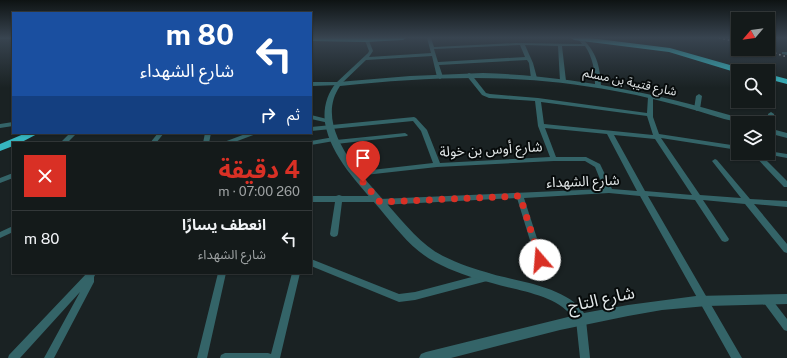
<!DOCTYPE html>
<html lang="ar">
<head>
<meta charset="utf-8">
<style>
  :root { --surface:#141a1a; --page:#212727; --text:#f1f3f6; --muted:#9da1a2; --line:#333839; --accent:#d93025 }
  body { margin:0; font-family:"Public Sans","Noto Sans Arabic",sans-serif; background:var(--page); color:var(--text); direction:rtl; height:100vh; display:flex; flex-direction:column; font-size:15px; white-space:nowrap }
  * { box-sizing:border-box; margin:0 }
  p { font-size:13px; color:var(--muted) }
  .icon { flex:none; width:22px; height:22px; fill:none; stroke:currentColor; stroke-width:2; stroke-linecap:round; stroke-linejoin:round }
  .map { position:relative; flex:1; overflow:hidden; direction:ltr }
  .side { position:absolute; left:12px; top:142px; width:300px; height:132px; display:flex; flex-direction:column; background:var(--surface); border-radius:0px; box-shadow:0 1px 3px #0004,0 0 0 1px var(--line); direction:rtl }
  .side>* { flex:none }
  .top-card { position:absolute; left:12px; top:12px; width:300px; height:122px; border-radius:0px; box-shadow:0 1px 3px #0004,0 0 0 1px var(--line); direction:rtl; background:#1a4fa0; color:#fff; overflow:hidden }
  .needle { width:26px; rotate:241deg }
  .controls { position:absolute; left:731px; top:12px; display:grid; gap:8px }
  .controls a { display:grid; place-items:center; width:44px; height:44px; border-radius:0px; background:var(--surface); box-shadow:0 1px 3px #0004,0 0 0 1px var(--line); font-size:20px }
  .pin { position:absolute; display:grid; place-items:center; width:34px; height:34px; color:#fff; margin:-41px -17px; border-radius:50% 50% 50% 0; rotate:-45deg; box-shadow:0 0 4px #0007 }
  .pin .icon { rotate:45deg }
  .me { position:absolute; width:44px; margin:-22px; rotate:342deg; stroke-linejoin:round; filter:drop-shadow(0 0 3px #0008) }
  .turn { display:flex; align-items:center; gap:14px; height:84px; padding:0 12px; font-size:18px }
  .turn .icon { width:52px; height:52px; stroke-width:2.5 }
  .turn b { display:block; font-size:28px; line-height:34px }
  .then { display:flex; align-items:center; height:38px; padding:0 12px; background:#0003; gap:8px; font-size:15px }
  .round { display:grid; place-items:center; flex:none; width:42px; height:42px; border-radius:0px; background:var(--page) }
  .headline { display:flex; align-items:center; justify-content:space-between; height:68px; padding:0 12px }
  h1 { font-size:24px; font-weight:700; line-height:30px; color:var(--accent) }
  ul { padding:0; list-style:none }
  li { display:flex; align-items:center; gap:12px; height:56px; padding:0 12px; border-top:1px solid var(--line) }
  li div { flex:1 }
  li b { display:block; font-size:15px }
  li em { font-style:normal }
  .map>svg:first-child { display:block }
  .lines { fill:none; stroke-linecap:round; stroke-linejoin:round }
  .minor { fill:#346468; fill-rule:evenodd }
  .tertiary { fill:#346468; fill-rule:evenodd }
  .trunk { fill:#36b6c0; fill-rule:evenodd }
  .rail { stroke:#bdc3c4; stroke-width:1.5; stroke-dasharray:1.5 3; stroke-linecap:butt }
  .route { stroke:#d93025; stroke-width:7; stroke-dasharray:0 12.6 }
  .labels { text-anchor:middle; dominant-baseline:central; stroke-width:4; stroke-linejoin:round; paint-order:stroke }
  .far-street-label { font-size:12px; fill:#e3e8e9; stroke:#070b0b }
  .street-label { font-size:14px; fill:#e3e8e9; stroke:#070b0b }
  .near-street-label { font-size:17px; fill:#e3e8e9; stroke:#070b0b }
</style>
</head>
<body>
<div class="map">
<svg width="787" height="358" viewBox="0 0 787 358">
  <rect width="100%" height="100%" fill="#1a2223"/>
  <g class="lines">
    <path class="minor" d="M 0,38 L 13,38 L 13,39 L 0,39 Z
      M 364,38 L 368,38 L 373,51 L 369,57 L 431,53 L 427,38 L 431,38 L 434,47 L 516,43 L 582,44 L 578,39 L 581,38 C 596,50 600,66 601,85 L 598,87 L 595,85 C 595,71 593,58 585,46 L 562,46 L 566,81 L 563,83 L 560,81 L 558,46 L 525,45 L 533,63 L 537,78 L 536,79 L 532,79 L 531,78 L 529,63 L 527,60 L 439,65 L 443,77 L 440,79 L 437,77 L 432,56 L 366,60 L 340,85 L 311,86 L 311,82 L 337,82 L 368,53 L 369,51 ZM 520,45 L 525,57 L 438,62 L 434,49 Z
      M 782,52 L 787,52 L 787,55 L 782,54 Z
      M 469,73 L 471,74 L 486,93 L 490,94 L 538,98 L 647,113 L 648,97 L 649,96 L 653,96 L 653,117 L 659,134 L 738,146 L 738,150 L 661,138 L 700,195 L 741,198 L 712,161 L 715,159 L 717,160 L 750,199 L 787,201 L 787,207 L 754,204 L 787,244 L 787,253 L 784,252 L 745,204 L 703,200 L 729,239 L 728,241 L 725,242 L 722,241 L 695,200 L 648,196 L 742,358 L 731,358 L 640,196 L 609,193 L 524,198 L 544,260 L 543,262 L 540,263 L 537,262 L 536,260 L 517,198 L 380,205 L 377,204 L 377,202 L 342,202 L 338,234 L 337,236 L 334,237 L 331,236 L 330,234 L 335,202 L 311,202 L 311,196 L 336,196 L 339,195 L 342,196 L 377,196 L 380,197 L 380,199 L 604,189 L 595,167 L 585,161 L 554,161 L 437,167 L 356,176 L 353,174 L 354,172 L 433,163 L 421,131 L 413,121 L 311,131 L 311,127 L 414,117 L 416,118 L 427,130 L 440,163 L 550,157 L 538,126 L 535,101 L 489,98 L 482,95 L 466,75 ZM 541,102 L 647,116 L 653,135 L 544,124 ZM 545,128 L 607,134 L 637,191 L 612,189 L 600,164 L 586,157 L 556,157 ZM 614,135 L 655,139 L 692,195 L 645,191 Z
      M 699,94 L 702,96 L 700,109 L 697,111 L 694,109 L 696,96 Z
      M 771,112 L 774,114 L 775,131 L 772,133 L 769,131 L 768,114 Z
      M 311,115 L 331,120 L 332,121 L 329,123 L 311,119 Z
      M 13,122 L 13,126 L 0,128 L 0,124 Z
      M 70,133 L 77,133 L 67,143 L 60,143 Z
      M 158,133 L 164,133 L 156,143 L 150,143 Z
      M 205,133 L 211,133 L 209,143 L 203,143 Z
      M 248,133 L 257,133 L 256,134 L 232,143 L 223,143 L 224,142 Z
      M 405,133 L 408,135 L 407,136 L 336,144 L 334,143 L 334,141 L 311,145 L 311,143 L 308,143 L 311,141 L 334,137 L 336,138 L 336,140 Z
      M 768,151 L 787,154 L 787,158 L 766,154 L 765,153 L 768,153 Z
      M 752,153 L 759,153 L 787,181 L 787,187 L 784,187 Z
      M 13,173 L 13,178 L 0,183 L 0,178 Z
      M 13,226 L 13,232 L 0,238 L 0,232 Z
      M 311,259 L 399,294 L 415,292 L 487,273 L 490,274 L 491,277 L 490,280 L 487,281 L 415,300 L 399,302 L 311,266 Z
      M 87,273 L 96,273 L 94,277 L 94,282 L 54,358 L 44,358 L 80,292 L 20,358 L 8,358 L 9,355 Z
      M 218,273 L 226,273 L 207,358 L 197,358 Z
      M 292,273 L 300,273 L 280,358 L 220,358 L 221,355 L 225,353 L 268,353 L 271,354 Z
      M 767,296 L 770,297 L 787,319 L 787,331 L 784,330 L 764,303 L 762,300 L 764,297 Z
      M 581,316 L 584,317 L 586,320 L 590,358 L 580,358 L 576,320 L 578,317 Z"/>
    <path class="tertiary" d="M 483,73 C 576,76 661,94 750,121 L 751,123 C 733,123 715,116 698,111 C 671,103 643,96 615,91 C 520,73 436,76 340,86 C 312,127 363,177 388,205 C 405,224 421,245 443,256 C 459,264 475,269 492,274 C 520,282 567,287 584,313 L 628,305 L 696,296 L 787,294 L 787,304 L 707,306 L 662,310 L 628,316 L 560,330 L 451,358 L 419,358 L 421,354 L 426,352 L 572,316 C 554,294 518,291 492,283 C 472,278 452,271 435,262 C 412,250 396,228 380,209 C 359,184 331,157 325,123 C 323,108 327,94 336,83 L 338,82 L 410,76 Z
      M 768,128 L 787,133 L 787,138 L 768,133 Z"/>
    <path class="trunk" d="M 311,38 L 406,38 L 403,40 L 366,42 L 311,41 Z
      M 571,38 L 590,38 L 670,48 L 730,65 L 731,63 L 737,63 L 757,71 L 738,71 L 738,73 L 669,52 L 574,40 Z
      M 768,74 L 787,79 L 787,84 L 768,79 Z
      M 26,133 L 39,133 L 20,143 L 13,143 L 13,146 L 0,151 L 0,144 Z"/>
    <path class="rail" d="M 719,38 L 738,42
      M 762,49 L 787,57"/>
  </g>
  <linearGradient id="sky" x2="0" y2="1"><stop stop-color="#0e1313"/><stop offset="0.43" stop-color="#384450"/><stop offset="1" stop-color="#384450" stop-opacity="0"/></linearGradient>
  <rect width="787" height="88" fill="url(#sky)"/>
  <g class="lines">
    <path class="route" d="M 363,182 L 380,202 L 520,196 L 540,260"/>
  </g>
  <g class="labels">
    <g class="far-street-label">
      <text transform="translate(630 82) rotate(12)">شارع قتيبة بن مسلم</text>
    </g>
    <g class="street-label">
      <text transform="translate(491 149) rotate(-3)">شارع أوس بن خولة</text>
      <text transform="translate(583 181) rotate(-2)">شارع الشهداء</text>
    </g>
    <g class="near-street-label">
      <text transform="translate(601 299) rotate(-12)">شارع التاج</text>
    </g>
  </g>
</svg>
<div class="controls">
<a><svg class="needle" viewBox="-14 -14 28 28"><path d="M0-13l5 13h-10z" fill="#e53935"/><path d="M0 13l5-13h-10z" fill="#9da1a2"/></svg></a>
<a><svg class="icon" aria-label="search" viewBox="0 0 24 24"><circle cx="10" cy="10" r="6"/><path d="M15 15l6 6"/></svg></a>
<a><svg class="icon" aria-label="layers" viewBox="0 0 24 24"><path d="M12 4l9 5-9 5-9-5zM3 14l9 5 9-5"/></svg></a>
</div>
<div class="pin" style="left:363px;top:182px;background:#d93025"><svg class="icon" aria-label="arrive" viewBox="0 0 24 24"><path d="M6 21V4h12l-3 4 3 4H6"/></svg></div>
<svg class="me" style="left:540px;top:260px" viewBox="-20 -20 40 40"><circle r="19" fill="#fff"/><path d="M0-13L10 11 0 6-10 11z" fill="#d93025"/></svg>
<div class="top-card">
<div class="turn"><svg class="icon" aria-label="left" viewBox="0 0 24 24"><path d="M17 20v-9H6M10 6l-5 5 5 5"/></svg><div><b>80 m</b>شارع الشهداء</div></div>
<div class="then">ثم<svg class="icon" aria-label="right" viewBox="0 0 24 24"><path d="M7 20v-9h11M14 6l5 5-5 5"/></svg></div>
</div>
<section class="side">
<div class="headline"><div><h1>4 دقيقة</h1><p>260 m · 07:00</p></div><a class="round" style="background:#d93025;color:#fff"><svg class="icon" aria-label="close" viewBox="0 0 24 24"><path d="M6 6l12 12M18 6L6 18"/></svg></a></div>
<ul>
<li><svg class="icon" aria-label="left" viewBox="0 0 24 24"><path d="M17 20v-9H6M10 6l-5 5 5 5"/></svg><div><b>انعطف يسارًا</b><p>شارع الشهداء</p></div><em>80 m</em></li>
</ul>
</section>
</div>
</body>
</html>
